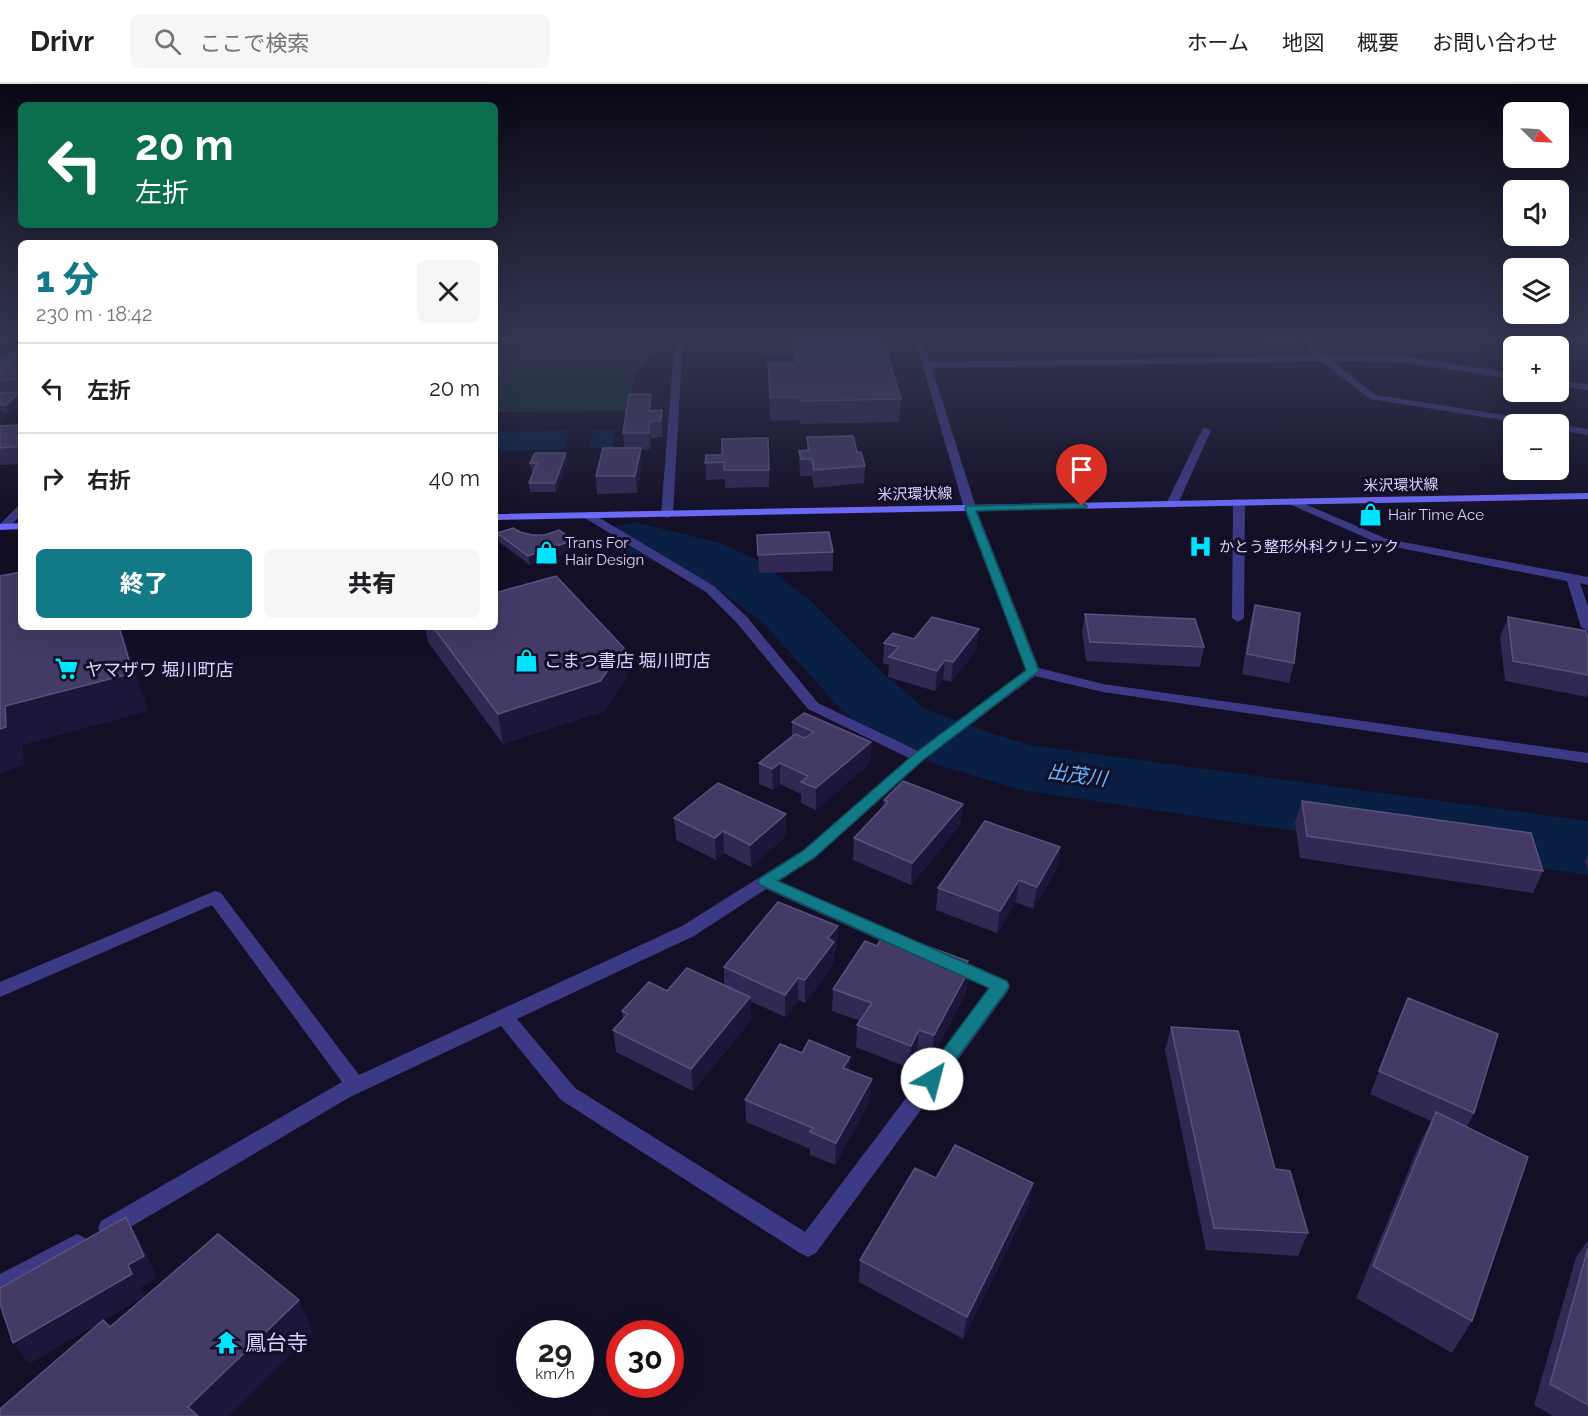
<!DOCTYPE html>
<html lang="ja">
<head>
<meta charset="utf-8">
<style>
  :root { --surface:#fff; --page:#f6f6f6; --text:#202124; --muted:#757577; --line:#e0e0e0; --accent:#127987 }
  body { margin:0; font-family:Raleway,"Noto Sans JP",sans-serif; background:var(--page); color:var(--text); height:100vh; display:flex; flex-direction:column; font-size:22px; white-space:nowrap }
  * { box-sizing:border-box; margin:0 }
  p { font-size:20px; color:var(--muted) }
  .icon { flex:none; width:33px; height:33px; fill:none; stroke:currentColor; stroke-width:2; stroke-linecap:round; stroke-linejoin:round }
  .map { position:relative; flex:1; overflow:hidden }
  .side { position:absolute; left:18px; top:156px; width:480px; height:390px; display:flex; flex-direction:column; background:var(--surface); border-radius:9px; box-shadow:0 6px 24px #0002 }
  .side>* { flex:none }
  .guide { position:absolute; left:18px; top:18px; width:480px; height:126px; border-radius:9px; box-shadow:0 6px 24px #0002; background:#0b6e4f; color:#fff; overflow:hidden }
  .needle { width:39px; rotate:114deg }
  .controls { position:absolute; left:1503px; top:18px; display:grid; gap:12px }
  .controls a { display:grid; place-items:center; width:66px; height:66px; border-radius:9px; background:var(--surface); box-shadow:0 6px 24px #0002; font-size:30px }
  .speed { position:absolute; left:516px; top:1236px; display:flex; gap:12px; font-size:30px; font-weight:700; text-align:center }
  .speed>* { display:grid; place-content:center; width:78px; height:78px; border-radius:50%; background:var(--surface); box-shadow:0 6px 24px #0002; line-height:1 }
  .speed small { font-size:15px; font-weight:400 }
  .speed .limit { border:9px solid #d22; background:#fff; color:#111 }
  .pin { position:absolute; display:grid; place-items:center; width:51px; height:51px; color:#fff; margin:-62px -26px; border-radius:50% 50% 50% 0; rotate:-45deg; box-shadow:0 0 6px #0007 }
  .pin .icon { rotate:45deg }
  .me { position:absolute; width:66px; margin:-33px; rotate:37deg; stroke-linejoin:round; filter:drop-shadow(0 0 4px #0008) }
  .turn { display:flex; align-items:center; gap:21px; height:126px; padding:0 18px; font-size:27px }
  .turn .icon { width:78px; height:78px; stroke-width:2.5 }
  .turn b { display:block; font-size:42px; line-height:51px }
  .round { display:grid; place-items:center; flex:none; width:63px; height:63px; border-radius:9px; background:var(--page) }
  .head { display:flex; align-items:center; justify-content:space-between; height:102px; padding:0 18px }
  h1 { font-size:36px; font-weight:800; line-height:45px; color:var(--accent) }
  .button { display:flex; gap:12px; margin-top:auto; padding:12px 18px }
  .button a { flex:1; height:69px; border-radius:9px; background:var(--accent); color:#fff; font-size:24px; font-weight:800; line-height:69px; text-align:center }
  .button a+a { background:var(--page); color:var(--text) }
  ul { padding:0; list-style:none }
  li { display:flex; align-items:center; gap:18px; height:90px; padding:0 18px; border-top:2px solid var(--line) }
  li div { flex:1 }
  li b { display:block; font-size:22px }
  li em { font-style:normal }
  header { display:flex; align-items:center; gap:36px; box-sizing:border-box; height:84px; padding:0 30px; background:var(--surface); border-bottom:2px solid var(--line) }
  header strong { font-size:28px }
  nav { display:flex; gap:33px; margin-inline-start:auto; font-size:21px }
  .search { width:420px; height:54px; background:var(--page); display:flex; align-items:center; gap:15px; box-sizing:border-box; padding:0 21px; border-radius:9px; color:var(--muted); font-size:22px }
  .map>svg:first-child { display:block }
  .green { fill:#12302f }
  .water { fill:#0a1f44 }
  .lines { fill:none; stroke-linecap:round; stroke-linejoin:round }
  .river { fill:#0a1f44; fill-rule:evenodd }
  .service { fill:#3d3a85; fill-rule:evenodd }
  .minor { fill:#3d3a85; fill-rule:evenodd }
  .tertiary { fill:#3d3a85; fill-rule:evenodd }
  .secondary { fill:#6f6bff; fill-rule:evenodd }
  .wall { fill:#312854 }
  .shaded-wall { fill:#1d163a }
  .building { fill:#433a66; stroke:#5a527e; stroke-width:1.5 }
  .route { fill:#127987; stroke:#0c4f58; stroke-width:1.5 }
  .labels { text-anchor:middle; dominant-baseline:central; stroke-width:6; stroke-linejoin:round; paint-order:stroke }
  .far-street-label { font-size:15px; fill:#d9d4ff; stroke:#130f26 }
  .far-poi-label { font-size:15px; fill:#d9d4ff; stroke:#130f26; text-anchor:start }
  .poi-label { font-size:18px; fill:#d9d4ff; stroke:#130f26; text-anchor:start }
  .water-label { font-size:20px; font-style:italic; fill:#62b6ff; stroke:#130f26 }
  .near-poi-label { font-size:21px; fill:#d9d4ff; stroke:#130f26; text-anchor:start }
</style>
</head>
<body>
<header>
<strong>Drivr</strong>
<div class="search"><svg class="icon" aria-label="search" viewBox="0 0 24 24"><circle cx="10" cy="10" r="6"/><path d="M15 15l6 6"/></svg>ここで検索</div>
<nav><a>ホーム</a><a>地図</a><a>概要</a><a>お問い合わせ</a></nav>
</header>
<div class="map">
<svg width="1588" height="1332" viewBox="0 0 1588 1332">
  <rect width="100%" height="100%" fill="#130f26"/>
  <path class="green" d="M 495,252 L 667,252 L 667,257 L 635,291 L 626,327 L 495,328 Z"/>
  <path class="water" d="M 569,346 L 565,365 L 495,367 L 495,348 Z
    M 593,346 L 616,346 L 612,364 L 589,364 Z"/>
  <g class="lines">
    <path class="river" d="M 634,438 L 719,459 L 754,474 L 810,516 L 883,589 L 925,625 L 987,648 L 1029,661 L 1588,737 L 1588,791 L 1021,706 L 935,680 L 875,655 L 835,619 L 766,542 L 712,500 L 680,484 L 614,467 L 606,455 L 614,443 Z"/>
    <path class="service" d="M 675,252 L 683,252 L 673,431 L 667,434 L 661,431 Z"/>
    <path class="minor" d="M 914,252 L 922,252 L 930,278 L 1315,272 L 1295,252 L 1304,252 L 1325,271 L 1401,272 L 1514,289 L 1514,295 L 1401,278 L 1332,277 L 1376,311 L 1543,337 L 1548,340 L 1528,340 L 1370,315 L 1321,277 L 932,284 L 976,424 L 1039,584 L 1103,600 L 1588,669 L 1588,679 L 1103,608 L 1035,592 L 924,676 L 815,774 L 779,797 L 909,854 L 912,859 L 909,864 L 903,866 L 897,864 L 766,805 L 694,852 L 517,935 L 575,1004 L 805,1148 L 989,904 L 943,884 L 941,879 L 943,874 L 950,872 L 957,874 L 1008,897 L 1010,902 L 1008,907 L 816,1169 L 808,1173 L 800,1169 L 561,1016 L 501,942 L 350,1013 L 117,1151 L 109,1154 L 101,1151 L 98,1144 L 101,1137 L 342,998 L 212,821 L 0,913 L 0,898 L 215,807 L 221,809 L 359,991 L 682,842 L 803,766 L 909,674 L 808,625 L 737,539 L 706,508 L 585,434 L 585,430 L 593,430 L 714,502 L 747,533 L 818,619 L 918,667 L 1026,586 L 964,424 Z
      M 21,261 L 21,268 L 0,283 L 0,276 Z
      M 1558,296 L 1588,300 L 1588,306 L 1558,302 Z
      M 1556,340 L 1558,340 L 1588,345 L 1588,351 L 1558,346 L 1558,340 Z
      M 1203,344 L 1211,346 L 1178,420 L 1176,422 L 1168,422 L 1166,420 Z
      M 1291,414 L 1387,455 L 1588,493 L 1588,501 L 1580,499 L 1588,523 L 1588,547 L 1581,543 L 1567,497 L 1380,460 L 1287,419 L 1285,417 Z
      M 1239,415 L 1245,418 L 1244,534 L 1238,538 L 1232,534 L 1233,418 Z
      M 77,1150 L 85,1154 L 88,1161 L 85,1168 L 0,1213 L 0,1190 Z"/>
    <path class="tertiary" d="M 21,422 L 21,431 L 8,444 L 0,444 L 0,440 L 17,423 Z"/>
    <path class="secondary" d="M 1588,409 L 1588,415 L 495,436 L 495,430 Z
      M 21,439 L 21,445 L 0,446 L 0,440 Z"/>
  </g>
  <path class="wall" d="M 749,252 L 874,252 L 901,315 L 899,338 L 800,340 L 800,336 L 770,337 L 768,279 L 795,279 L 794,273 L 765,273 L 763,253 L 749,253 Z
    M 1066,252 L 1116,252 L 1117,253 L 1114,268 L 1075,268 Z
    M 1121,252 L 1224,252 L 1222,260 L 1127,261 Z
    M 1252,252 L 1289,252 L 1298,260 L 1296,268 L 1267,268 Z
    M 21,275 L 21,318 L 9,329 L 4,329 L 6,334 L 0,338 L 0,284 Z
    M 662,326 L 663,343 L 663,353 L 651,354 L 650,365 L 641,366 L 642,380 L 637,409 L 597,410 L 596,392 L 624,364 L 623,349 L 652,327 Z
    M 21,341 L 21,380 L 0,381 L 0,342 Z
    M 807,353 L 857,368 L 865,382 L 864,399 L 814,404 L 812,392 L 800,392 L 799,367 L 807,366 Z
    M 566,369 L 567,377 L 556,408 L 530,408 L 529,399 L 533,388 L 532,388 L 530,379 Z
    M 706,371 L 769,386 L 769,403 L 725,404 L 725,395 L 706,396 Z
    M 520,448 L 575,466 L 530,481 L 499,458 L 497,449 Z
    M 757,451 L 833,468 L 833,487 L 759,489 Z
    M 1255,521 L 1294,579 L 1289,599 L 1242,590 L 1250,540 Z
    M 1085,530 L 1204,563 L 1200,583 L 1086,577 L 1082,549 Z
    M 1508,533 L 1588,555 L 1588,609 L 1587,613 L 1505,597 L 1500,553 Z
    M 425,543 L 495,543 L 627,593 L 604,627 L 503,660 L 428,558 Z
    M 914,555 L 977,565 L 951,598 L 943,595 L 935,607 L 888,593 L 889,581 L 883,579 L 884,559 Z
    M 792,638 L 871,658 L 870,679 L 816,726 L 801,719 L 801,710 L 780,700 L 773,706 L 759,700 L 759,679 L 792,653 Z
    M 884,716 L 963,720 L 960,741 L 911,801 L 853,776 L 854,754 L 883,723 Z
    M 1302,717 L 1543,787 L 1533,809 L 1300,774 L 1295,738 Z
    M 674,734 L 786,752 L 751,783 L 724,769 L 716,776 L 676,756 Z
    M 1060,763 L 1057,785 L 1033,825 L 1016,818 L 997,849 L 936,826 L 938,804 Z
    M 1588,772 L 1588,787 L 1585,777 Z
    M 838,842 L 837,864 L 834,868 L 834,880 L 805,919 L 798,916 L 785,933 L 750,917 L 751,936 L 693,1007 L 616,968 L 613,946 L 623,936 L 622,927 L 667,907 L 724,902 L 724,883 Z
    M 877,862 L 969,886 L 966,909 L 932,973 L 917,968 L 909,984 L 856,963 L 857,941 L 860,937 L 832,927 L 833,905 Z
    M 1408,914 L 1474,1029 L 1467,1043 L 1472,1237 L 1452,1269 L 1356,1214 L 1419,1061 L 1431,1037 L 1370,1010 L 1398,936 Z
    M 1171,943 L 1275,1085 L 1308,1149 L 1298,1172 L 1206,1166 L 1165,966 Z
    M 802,969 L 850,973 L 849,986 L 872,995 L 870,1017 L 835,1081 L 810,1071 L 810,1065 L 746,1038 L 745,1016 Z
    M 936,1094 L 1033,1099 L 1029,1121 L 963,1255 L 859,1198 L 860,1176 Z
    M 1588,1156 L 1588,1332 L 1553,1332 L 1534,1321 L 1576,1173 Z"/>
  <path class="shaded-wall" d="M 20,308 L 21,318 L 9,329 L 6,321 Z
    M 651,310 L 652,326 L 650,339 L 651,354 L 650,365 L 649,327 Z
    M 2,325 L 6,334 L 0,338 L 0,327 Z
    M 662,326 L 663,343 L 663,353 L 661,337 Z
    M 497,361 L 499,378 L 495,390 L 495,366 Z
    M 641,364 L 642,380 L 637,409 L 635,392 Z
    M 566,369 L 567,377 L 556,408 L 555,399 Z
    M 574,456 L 575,466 L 530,481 L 528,472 Z
    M 119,543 L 121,543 L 148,627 L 23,661 L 24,682 L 0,689 L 0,645 L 5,622 Z
    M 979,545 L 977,565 L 951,598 L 953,578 Z
    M 624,564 L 627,593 L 604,627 L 503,660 L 498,630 Z
    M 945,576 L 943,595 L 935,607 L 937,587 Z
    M 871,658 L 870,679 L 816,726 L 816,704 Z
    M 780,679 L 780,700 L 773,706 L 772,685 Z
    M 963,720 L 960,741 L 911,801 L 912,779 Z
    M 786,730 L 786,752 L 751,783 L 750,761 Z
    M 723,747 L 724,769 L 716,776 L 715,754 Z
    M 1060,763 L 1057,785 L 1033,825 L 1037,803 Z
    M 1019,796 L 1016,818 L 997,849 L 1000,827 Z
    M 838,842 L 837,864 L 834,868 L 834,880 L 805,919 L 805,896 L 828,854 Z
    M 968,877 L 966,892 L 969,886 L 966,909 L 932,973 L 934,951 L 963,884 Z
    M 798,894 L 798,916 L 785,933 L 785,911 Z
    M 750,913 L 751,936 L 693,1007 L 691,985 Z
    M 919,946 L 917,968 L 909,984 L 911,962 Z
    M 850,973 L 849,995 L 843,984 Z
    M 872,995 L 870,1017 L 835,1081 L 836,1059 Z
    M 1033,1099 L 1029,1121 L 963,1255 L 967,1233 Z
    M 126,1133 L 139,1155 L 157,1194 L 141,1203 L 145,1212 L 29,1280 L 13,1259 L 128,1181 Z
    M 299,1216 L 313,1248 L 229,1332 L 194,1332 L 188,1323 Z"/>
  <path class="building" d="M 1076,252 L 1116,252 L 1117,253 L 1077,254 Z
    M 1261,252 L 1289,252 L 1298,260 L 1269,261 Z
    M 882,253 L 901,315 L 800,317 L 800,313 L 770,313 L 768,279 L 797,279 L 794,254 Z
    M 12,275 L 21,275 L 21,295 L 0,296 L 0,284 Z
    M 20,308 L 6,321 L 0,321 L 0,309 Z
    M 629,310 L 651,310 L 649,327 L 662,326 L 661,337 L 650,337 L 649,349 L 623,349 Z
    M 21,341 L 21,362 L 0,364 L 0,342 Z
    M 853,352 L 857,368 L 861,368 L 865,382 L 814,386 L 812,375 L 801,375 L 799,367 L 809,366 L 807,353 Z
    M 768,354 L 769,386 L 724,386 L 724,378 L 705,379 L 706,371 L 722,371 L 722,355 Z
    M 603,364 L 641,364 L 635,392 L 596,392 Z
    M 535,369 L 566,369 L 555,399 L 529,399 L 537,379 L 530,379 Z
    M 513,444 L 520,448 L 532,451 L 545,451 L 559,446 L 574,456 L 528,472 L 497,449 Z
    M 829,448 L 833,468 L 758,471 L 757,451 Z
    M 21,488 L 21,543 L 119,543 L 133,589 L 5,622 L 6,643 L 0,645 L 0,492 Z
    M 556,492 L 624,564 L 600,597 L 498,630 L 433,543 L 495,543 L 495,509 Z
    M 1255,521 L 1300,529 L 1294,579 L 1247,570 Z
    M 1085,530 L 1195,535 L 1204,563 L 1090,558 Z
    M 932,533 L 979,545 L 953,578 L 945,576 L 937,587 L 889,573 L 899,563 L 884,559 L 893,549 L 914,555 Z
    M 1508,533 L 1586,547 L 1588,555 L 1588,591 L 1513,577 Z
    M 804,629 L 871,658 L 816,704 L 801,698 L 808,692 L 780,679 L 772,685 L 759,679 L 795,650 L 805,654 L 814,648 L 792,638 Z
    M 903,697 L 963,720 L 912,779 L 854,754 L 888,718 L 884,716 Z
    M 718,699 L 786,730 L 750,761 L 723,747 L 715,754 L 674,734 Z
    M 1302,717 L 1531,749 L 1543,787 L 1307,752 Z
    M 985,737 L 1060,763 L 1037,803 L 1019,796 L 1000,827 L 938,804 Z
    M 778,818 L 838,842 L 828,854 L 834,858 L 805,896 L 798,894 L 785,911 L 724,883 Z
    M 886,847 L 968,877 L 963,884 L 969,886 L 934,951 L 919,946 L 911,962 L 857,941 L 872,919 L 833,905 L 865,857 L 877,862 Z
    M 687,884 L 750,913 L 691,985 L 613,946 L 628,930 L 622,927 L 649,898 L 667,907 Z
    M 1408,914 L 1498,950 L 1474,1029 L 1379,987 Z
    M 1171,943 L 1238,947 L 1275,1085 L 1290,1087 L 1308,1149 L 1214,1144 Z
    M 809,956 L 850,973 L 843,984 L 872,995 L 836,1059 L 810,1048 L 813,1044 L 745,1016 L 780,960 L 802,969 Z
    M 1436,1028 L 1528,1073 L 1472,1237 L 1373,1182 Z
    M 955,1061 L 1033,1099 L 967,1233 L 860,1176 L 915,1084 L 936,1094 Z
    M 126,1133 L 144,1172 L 128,1181 L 132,1190 L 13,1259 L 0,1220 L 0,1204 Z
    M 218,1150 L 299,1216 L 188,1323 L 198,1332 L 0,1332 L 0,1325 L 103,1236 L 110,1243 Z
    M 1588,1164 L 1588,1321 L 1550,1300 Z"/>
  <linearGradient id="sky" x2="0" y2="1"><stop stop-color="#0a0815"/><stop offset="0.58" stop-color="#333752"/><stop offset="1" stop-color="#333752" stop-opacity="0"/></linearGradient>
  <rect width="1588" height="438" fill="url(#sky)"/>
  <path class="route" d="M 1082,419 L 1087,422 L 1086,424 L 976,427 L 1039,587 L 923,676 L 814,774 L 778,797 L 1007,897 L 1009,902 L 1007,906 L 938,1000 L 932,1002 L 925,1000 L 922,995 L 925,990 L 989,904 L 760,801 L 758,798 L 760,794 L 803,767 L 914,670 L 1026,586 L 965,424 L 966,422 Z"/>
  <defs>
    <symbol id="shop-bare" viewBox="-9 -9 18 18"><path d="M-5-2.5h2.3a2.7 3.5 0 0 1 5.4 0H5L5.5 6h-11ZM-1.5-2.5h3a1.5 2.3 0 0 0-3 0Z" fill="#00e5ff" stroke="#130f26" stroke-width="2.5" paint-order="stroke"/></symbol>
    <symbol id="hospital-bare" viewBox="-9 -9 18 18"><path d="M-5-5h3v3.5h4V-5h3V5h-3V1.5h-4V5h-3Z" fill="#00e5ff" stroke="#130f26" stroke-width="2.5" paint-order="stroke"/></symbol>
    <symbol id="supermarket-bare" viewBox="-9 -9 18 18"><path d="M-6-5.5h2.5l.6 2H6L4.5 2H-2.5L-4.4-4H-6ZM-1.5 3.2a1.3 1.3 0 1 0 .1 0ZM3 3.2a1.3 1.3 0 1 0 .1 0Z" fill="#00e5ff" stroke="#130f26" stroke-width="2.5" paint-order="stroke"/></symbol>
    <symbol id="temple-bare" viewBox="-9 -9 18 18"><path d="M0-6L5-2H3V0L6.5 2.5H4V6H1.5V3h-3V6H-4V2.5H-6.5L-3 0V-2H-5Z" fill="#00e5ff" stroke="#130f26" stroke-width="2.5" paint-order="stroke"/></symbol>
  </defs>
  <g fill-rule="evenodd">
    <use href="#shop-bare" x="1354" y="414" width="33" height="33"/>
    <use href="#hospital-bare" x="1184" y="446" width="33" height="33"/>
    <use href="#shop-bare" x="530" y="452" width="33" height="33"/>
    <use href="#shop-bare" x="510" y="560" width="33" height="33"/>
    <use href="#supermarket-bare" x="50" y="568" width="33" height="33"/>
    <use href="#temple-bare" x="210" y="1242" width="33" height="33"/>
  </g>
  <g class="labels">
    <g class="far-street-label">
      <text transform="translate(1401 401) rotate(-1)">米沢環状線</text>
      <text transform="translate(915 410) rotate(-1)">米沢環状線</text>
    </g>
    <g class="far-poi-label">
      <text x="1388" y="431">Hair Time Ace</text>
      <text x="565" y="459">Trans For<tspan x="565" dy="17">Hair Design</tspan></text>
      <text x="1219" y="463">かとう整形外科クリニック</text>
    </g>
    <g class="poi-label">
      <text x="544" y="576">こまつ書店 堀川町店</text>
      <text x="85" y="585">ヤマザワ 堀川町店</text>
    </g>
    <g class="water-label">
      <text transform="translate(1077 691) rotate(8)">出茂川</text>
    </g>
    <g class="near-poi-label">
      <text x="245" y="1258">鳳台寺</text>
    </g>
  </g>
</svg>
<div class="controls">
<a><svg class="needle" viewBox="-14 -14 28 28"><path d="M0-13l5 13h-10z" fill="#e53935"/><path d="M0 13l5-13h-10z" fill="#757577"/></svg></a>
<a><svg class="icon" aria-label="sound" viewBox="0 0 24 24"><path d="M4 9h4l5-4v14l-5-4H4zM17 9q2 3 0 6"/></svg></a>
<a><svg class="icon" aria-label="layers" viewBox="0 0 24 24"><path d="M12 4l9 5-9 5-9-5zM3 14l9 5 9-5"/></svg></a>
<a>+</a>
<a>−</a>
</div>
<div class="speed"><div>29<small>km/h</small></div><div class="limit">30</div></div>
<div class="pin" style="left:1082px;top:422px;background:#d93025"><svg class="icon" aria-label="arrive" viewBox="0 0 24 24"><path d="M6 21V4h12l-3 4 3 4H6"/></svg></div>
<svg class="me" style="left:932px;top:995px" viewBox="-20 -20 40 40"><circle r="19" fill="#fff"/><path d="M0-13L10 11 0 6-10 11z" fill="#127987"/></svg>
<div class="guide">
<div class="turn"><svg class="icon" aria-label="left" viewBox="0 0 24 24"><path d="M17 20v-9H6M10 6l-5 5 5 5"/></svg><div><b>20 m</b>左折</div></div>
</div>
<section class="side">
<div class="head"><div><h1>1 分</h1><p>230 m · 18:42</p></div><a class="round"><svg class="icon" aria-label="close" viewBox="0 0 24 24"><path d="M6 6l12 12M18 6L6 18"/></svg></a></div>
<ul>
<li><svg class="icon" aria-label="left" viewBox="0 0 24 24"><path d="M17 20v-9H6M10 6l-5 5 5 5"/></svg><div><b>左折</b></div><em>20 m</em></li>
<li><svg class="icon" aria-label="right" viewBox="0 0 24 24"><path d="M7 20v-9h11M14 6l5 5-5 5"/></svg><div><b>右折</b></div><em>40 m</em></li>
</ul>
<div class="button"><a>終了</a><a>共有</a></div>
</section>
</div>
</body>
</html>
